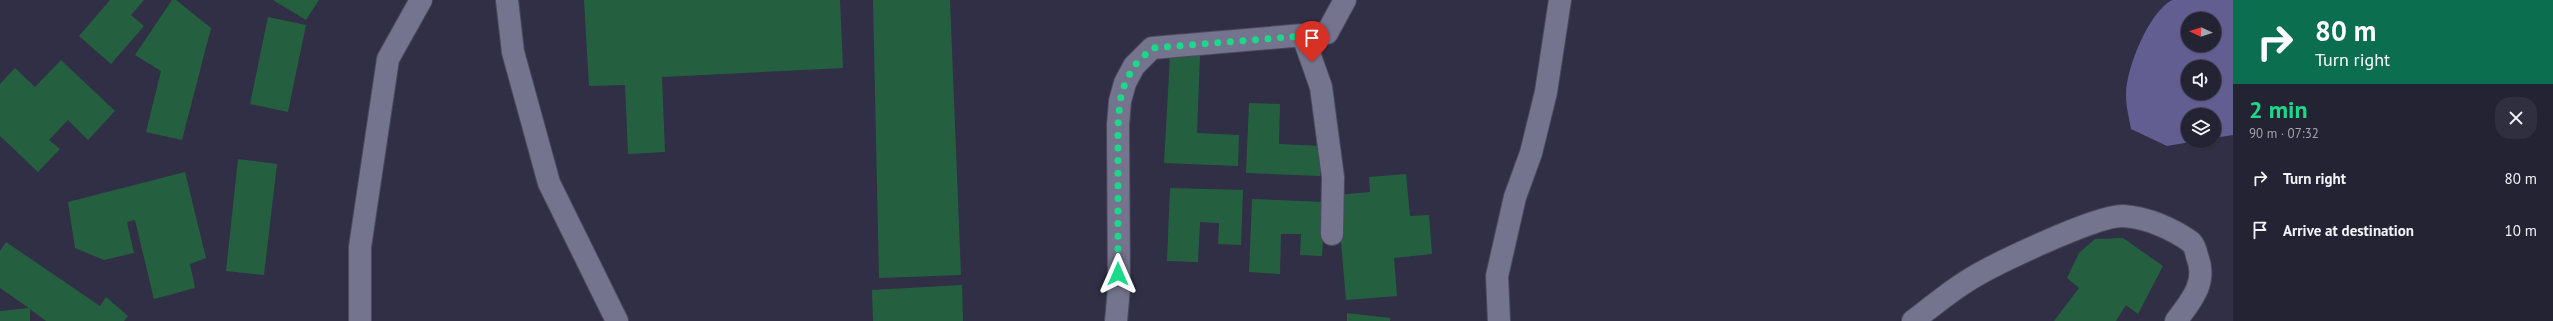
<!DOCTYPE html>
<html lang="en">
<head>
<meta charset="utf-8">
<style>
  :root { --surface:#242334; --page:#302f40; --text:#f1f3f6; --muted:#a3a4ac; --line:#41404f; --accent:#1bd988 }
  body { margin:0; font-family:"PT Sans",sans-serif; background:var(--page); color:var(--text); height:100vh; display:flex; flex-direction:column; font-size:15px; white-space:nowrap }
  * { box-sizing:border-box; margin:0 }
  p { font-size:13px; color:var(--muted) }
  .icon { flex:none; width:22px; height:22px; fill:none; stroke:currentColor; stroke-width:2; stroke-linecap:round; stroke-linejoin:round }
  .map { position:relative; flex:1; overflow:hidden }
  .side { display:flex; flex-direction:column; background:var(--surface); width:320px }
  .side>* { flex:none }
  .top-card { background:#0b6e4f; color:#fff; overflow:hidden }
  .needle { width:26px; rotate:273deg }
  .buttons { position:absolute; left:2181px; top:12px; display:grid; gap:8px }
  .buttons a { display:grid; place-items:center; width:40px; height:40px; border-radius:50%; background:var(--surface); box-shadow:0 1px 3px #0004,0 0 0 1px var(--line); font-size:20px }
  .pin { position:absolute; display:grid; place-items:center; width:34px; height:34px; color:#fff; margin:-41px -17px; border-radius:50% 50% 50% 0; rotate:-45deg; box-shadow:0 0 4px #0007 }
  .pin .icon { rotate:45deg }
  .me { position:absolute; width:44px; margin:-22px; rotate:0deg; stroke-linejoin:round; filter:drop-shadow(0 0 3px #0008) }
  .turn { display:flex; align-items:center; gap:14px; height:84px; padding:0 16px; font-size:18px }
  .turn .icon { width:52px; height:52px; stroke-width:2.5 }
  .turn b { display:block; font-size:28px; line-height:34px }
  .round { display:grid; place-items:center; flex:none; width:42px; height:42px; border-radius:16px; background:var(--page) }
  .overview { display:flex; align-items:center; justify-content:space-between; height:68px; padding:0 16px }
  h1 { font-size:24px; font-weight:700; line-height:30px; color:var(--accent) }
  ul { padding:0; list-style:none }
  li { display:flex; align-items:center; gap:12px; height:52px; padding:0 16px }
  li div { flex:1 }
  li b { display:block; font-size:15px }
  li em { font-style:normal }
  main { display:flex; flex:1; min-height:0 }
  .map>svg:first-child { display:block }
  .forest { fill:#635e92; fill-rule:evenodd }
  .building { fill:#246040 }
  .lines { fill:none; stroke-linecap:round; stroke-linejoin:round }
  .minor-casing { stroke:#4c4a5e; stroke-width:24 }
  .minor { stroke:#75748e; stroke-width:22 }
  .route { stroke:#1bd988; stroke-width:7; stroke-dasharray:0 12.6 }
</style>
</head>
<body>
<main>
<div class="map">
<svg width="2233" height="321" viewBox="0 0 2233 321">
  <rect width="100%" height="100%" fill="#302f45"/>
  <path class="forest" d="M 2172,0 L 2233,0 L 2233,135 L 2214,138 L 2214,115 L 2188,115 L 2188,141 L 2196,141 L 2167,146 L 2131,129 C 2129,118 2126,106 2126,95 C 2126,68 2149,12 2172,0 ZM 2188,19 L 2214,19 L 2214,45 L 2188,45 ZM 2188,67 L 2214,67 L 2214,93 L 2188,93 Z"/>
  <path class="building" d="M 110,0 L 144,0 L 131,15 L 144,26 L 111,64 L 79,36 Z
    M 172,0 L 176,0 L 211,28 L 182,140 L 146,132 L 161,71 L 135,55 Z
    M 273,0 L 319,0 L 306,20 Z
    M 584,0 L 840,0 L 843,68 L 662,77 L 665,152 L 628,154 L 625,85 L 589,86 Z
    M 873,0 L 950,0 L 961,275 L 879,278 Z
    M 268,17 L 306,25 L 288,112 L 250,104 Z
    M 1170,56 L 1200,56 L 1197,133 L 1239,135 L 1238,166 L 1164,163 Z
    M 61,60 L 115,111 L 88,140 L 68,120 L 49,140 L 60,149 L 38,172 L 0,136 L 0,84 L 15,68 L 35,87 Z
    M 1249,103 L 1280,104 L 1279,144 L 1321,146 L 1320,176 L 1246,173 Z
    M 238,159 L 277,164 L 264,275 L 226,271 Z
    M 185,172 L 206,258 L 190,264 L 195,288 L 154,299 L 135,220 L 127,222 L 134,253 L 104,260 L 75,248 L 68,202 Z
    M 1406,174 L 1410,216 L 1429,215 L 1432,254 L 1394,258 L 1397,296 L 1346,300 L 1337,195 L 1370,192 L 1369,177 Z
    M 1170,188 L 1243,190 L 1241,245 L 1218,244 L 1219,223 L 1200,222 L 1198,262 L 1167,261 Z
    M 1252,199 L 1325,202 L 1322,256 L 1300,255 L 1301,234 L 1281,234 L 1280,274 L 1249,272 Z
    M 2123,238 L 2163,266 L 2138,314 L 2126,305 L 2116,321 L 2054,321 L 2079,288 L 2067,278 L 2079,253 L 2095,239 Z
    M 6,242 L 100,306 L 106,297 L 128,316 L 124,321 L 46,321 L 30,309 L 30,321 L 0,321 L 0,311 L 29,308 L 0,288 L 0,251 Z
    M 962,285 L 963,321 L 873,321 L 872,290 Z
    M 1347,313 L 1390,318 L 1390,321 L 1347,321 Z"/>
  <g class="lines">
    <defs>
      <path id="minor" d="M 507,0 L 513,52 L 549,183 L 617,321
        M 1303,36 L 1321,87 L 1333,177 L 1332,234
        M 360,321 L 360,247 L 388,59 L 421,0
        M 1116,321 L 1119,288 L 1118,125 L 1120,101 L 1125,83 L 1134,66 L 1152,48 L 1327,33 L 1345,0
        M 1499,321 L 1497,276 L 1515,197 L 1531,153 L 1546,92 L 1560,0
        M 1913,321 C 1930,308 1947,294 1964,283 C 1989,266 2097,215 2123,216 C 2146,217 2173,229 2191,242 C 2194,245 2196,251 2197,256 C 2208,282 2191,301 2176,321"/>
    </defs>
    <use href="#minor" class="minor-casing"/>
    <use href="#minor" class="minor"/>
  </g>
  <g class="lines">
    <path class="route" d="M 1118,274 L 1118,125 L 1120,101 L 1125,83 L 1134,66 L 1152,48 L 1303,36 L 1312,62"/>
  </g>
</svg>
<div class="buttons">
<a><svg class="needle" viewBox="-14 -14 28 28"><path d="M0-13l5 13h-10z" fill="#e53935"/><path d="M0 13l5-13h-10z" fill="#a3a4ac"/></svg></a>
<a><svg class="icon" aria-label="sound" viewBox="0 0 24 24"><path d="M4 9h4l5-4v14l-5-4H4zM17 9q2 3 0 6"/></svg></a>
<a><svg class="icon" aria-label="layers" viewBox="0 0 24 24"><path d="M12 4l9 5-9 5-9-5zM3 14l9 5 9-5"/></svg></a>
</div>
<div class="pin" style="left:1312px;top:62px;background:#d93025"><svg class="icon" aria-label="arrive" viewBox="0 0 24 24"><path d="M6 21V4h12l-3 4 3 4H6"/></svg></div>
<svg class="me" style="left:1118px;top:274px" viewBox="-20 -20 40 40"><path d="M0-17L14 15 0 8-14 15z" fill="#1bd988" stroke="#fff" stroke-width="4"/></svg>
</div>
<section class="side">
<div class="top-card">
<div class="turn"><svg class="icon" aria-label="right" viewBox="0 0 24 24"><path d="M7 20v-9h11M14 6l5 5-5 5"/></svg><div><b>80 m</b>Turn right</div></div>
</div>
<div class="overview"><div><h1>2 min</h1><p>90 m · 07:32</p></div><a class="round"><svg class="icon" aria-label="close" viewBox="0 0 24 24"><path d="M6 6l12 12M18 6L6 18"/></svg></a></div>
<ul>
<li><svg class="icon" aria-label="right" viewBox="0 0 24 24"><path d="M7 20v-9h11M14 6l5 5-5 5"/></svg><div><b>Turn right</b></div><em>80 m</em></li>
<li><svg class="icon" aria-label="arrive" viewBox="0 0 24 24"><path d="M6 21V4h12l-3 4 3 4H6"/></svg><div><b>Arrive at destination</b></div><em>10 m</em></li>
</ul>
</section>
</main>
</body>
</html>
